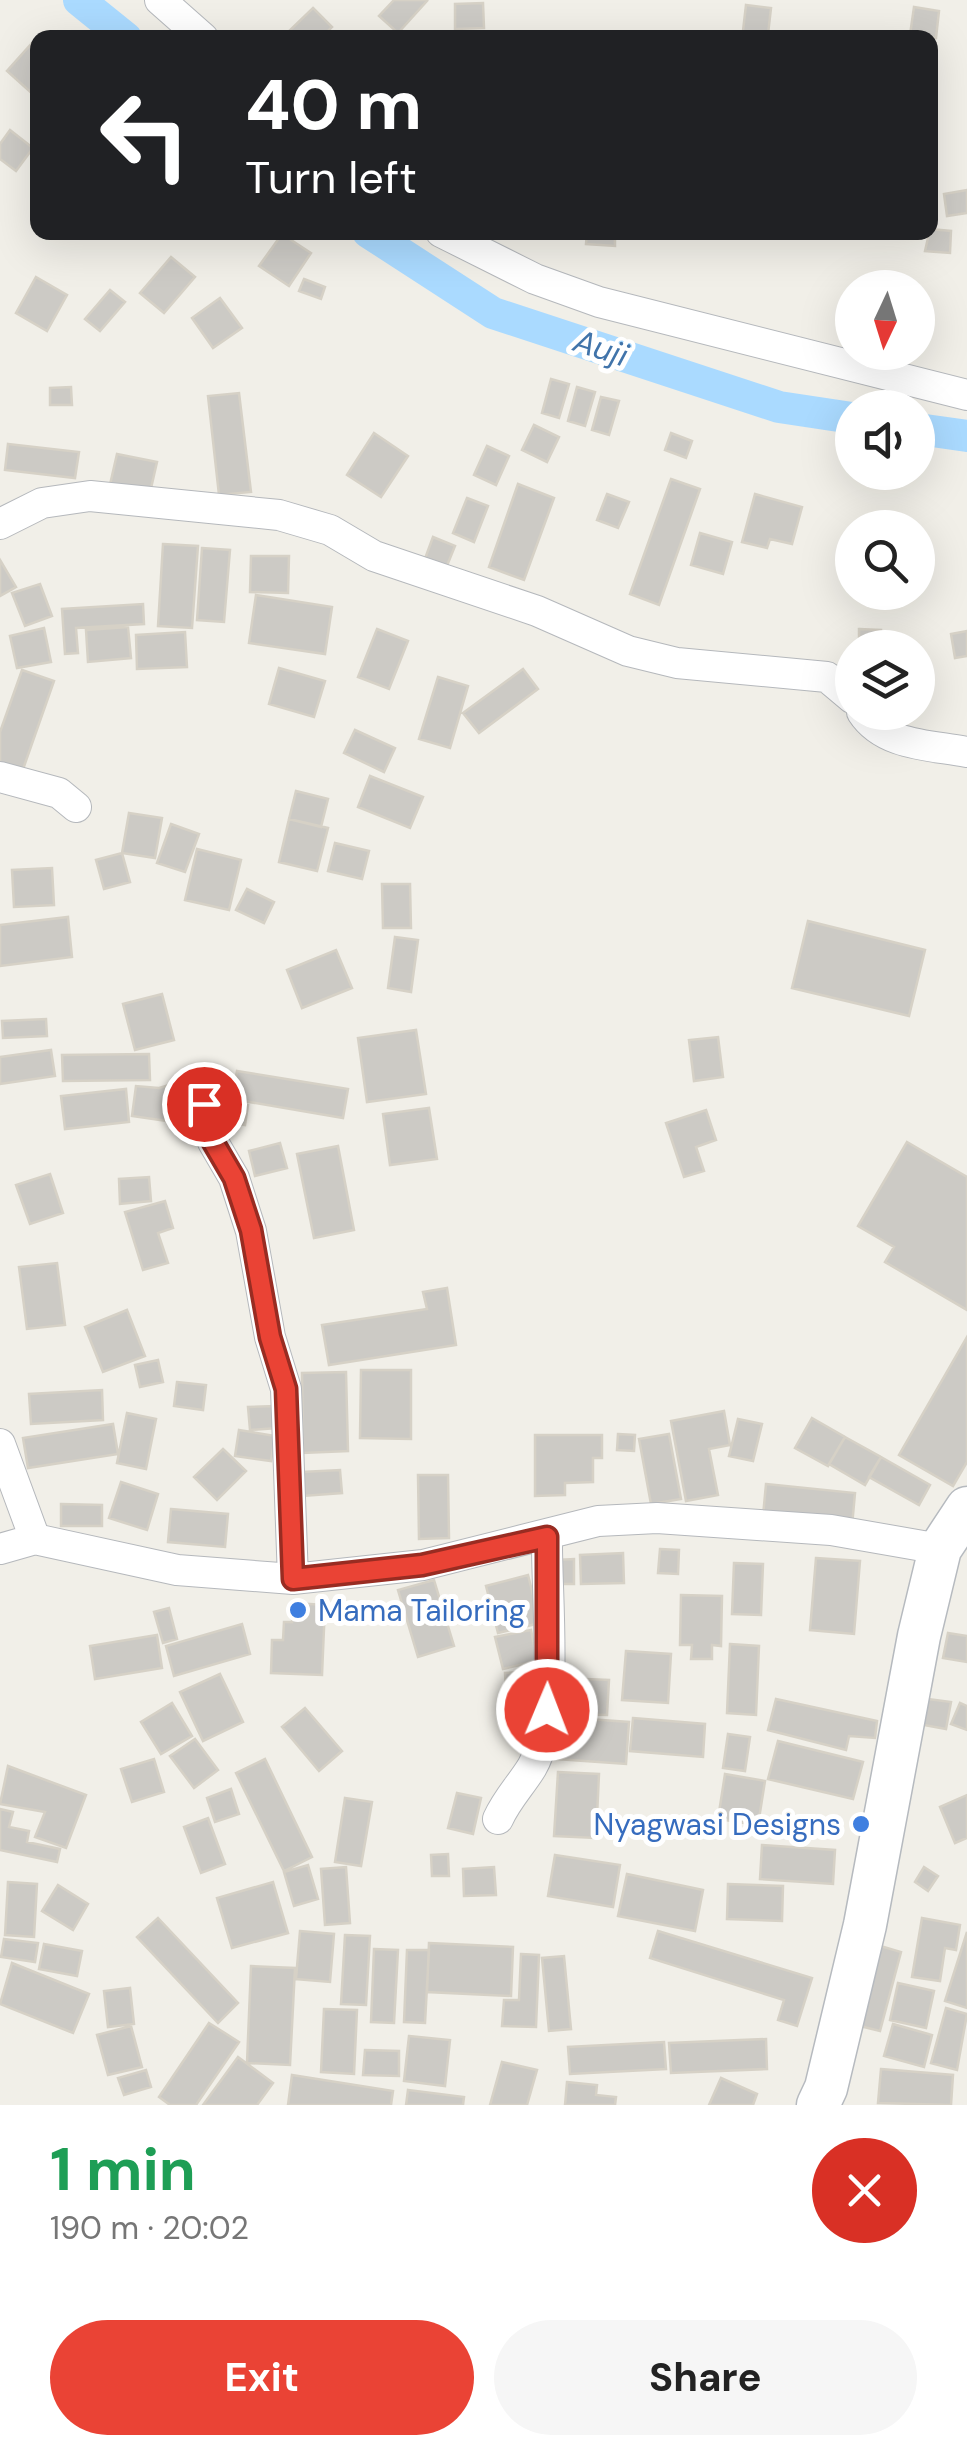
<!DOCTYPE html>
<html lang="en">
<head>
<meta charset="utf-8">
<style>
  :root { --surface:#fff; --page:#f6f6f6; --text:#222; --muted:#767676; --accent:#ea4335 }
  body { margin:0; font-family:"DM Sans",sans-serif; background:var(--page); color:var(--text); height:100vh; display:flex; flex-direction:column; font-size:38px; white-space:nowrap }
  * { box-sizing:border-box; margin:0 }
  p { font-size:32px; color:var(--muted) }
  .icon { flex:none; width:55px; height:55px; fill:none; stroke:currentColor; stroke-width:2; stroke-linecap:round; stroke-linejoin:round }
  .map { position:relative; height:2105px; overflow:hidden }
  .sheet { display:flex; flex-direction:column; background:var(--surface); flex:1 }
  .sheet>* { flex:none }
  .banner { position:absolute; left:30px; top:30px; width:908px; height:210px; border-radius:20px; box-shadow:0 10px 40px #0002; background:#202124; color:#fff; overflow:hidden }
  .needle { width:65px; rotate:184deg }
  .tools { position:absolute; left:835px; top:270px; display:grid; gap:20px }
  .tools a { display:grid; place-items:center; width:100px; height:100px; border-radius:50%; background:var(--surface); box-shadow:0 10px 40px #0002; font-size:50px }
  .pin { position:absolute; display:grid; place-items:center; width:85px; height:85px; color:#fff; margin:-42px; border:5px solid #fff; border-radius:50%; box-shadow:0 2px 10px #0007 }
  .me { position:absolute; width:110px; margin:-55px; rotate:1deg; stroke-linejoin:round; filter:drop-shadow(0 0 8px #0008) }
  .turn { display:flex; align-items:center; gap:35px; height:210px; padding:0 50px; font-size:45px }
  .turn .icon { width:130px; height:130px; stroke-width:2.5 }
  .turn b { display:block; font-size:70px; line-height:85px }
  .round { display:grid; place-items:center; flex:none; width:105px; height:105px; border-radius:52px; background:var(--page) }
  .headline { display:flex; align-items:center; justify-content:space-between; height:170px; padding:0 50px }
  h1 { font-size:60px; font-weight:700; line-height:75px; color:#1e9e55 }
  .primary-button { display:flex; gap:20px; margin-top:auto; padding:20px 50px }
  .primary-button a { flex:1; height:115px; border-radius:60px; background:var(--accent); color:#fff; font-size:40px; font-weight:700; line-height:115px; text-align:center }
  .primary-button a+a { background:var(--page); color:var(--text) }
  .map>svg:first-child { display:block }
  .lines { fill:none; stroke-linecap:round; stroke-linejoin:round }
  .canal { stroke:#aadaff; stroke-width:32 }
  .building { fill:#cccac5; stroke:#d6d1c6; stroke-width:2.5 }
  .street-casing { stroke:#b5b8bc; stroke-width:32 }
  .secondary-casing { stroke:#b6babf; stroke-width:45 }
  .street { stroke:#fff; stroke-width:30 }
  .secondary { stroke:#fff; stroke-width:42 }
  .route-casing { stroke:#982c22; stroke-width:25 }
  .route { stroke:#ea4335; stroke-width:18 }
  .shop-dot { fill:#3f7fe0; stroke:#fff; stroke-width:4 }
  .labels { text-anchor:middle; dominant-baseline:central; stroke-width:10; stroke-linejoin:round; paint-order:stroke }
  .shop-label { font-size:30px; fill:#366cbe; stroke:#fff; text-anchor:start }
  .water-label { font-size:32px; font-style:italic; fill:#4174aa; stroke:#fff }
</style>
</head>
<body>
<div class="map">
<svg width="967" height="2105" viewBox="0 0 967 2105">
  <rect width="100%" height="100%" fill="#f1efe8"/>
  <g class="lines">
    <path class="canal" d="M 79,0 L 126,38
      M 368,232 L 493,313 L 779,407 L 852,418
      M 918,429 L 967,436"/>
  </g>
  <path class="building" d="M 394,0 L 425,0 L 427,1 L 398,33 L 379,16 Z
    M 483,3 L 484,28 L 455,29 L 455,4 Z
    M 746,5 L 771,8 L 768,34 L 743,31 Z
    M 914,7 L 939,11 L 936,38 L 910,35 Z
    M 313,8 L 332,27 L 321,38 L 291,38 L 287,33 Z
    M 32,43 L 38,48 L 36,97 L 7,71 Z
    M 10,130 L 33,148 L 16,171 L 0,159 L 0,144 Z
    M 967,190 L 967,213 L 947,216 L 944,194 Z
    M 930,229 L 951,231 L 950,253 L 925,251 Z
    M 587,232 L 615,232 L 615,246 L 586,244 Z
    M 282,234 L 311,253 L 289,286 L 259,266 Z
    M 171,257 L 195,277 L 164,313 L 140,293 Z
    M 36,277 L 67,295 L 47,331 L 16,313 Z
    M 304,279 L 325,287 L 321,299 L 299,291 Z
    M 110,290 L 125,302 L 100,331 L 85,319 Z
    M 220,298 L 242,328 L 213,348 L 192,318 Z
    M 551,379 L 569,384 L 559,418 L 542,413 Z
    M 71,387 L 72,405 L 50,405 L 50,388 Z
    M 577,387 L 595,392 L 585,426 L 568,421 Z
    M 239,393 L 251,492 L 219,495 L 208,396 Z
    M 601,397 L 619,401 L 609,435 L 592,430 Z
    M 534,425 L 559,437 L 547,462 L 522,450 Z
    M 374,433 L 408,456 L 381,497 L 347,475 Z
    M 671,433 L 692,441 L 686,458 L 665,450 Z
    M 8,444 L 79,452 L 75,478 L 5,470 Z
    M 487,446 L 509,456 L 496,485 L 474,475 Z
    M 117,454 L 157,462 L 149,497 L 109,489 Z
    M 671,479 L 700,489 L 659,605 L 630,594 Z
    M 518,484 L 554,498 L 524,580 L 489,567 Z
    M 607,494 L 629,502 L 618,528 L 597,520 Z
    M 755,494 L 802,507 L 792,544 L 770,539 L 767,548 L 742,542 Z
    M 467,498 L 488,506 L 474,542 L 453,533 Z
    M 700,533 L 732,542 L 723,574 L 691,565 Z
    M 433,537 L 455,546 L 444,573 L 423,564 Z
    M 163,544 L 198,546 L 192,628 L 158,626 Z
    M 202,548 L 230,550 L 224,622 L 197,620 Z
    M 251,556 L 289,556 L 288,593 L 250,592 Z
    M 0,560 L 16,587 L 0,596 Z
    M 40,584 L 52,616 L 25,626 L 12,593 Z
    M 256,595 L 332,607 L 325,654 L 249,643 Z
    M 143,604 L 144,624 L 76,628 L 78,653 L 65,654 L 62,609 Z
    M 128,627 L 131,658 L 88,662 L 86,630 Z
    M 44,628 L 51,662 L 17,668 L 10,636 Z
    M 377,629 L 408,641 L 389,689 L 358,677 Z
    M 859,629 L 881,630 L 880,648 L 859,648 Z
    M 967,631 L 967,656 L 955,658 L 951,634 Z
    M 185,632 L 187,667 L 137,669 L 136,635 Z
    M 279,668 L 325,681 L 314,717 L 269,704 Z
    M 523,669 L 538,689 L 479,733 L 463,713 Z
    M 22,670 L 54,681 L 21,775 L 0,767 L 0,732 Z
    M 438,677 L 468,686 L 450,748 L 419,739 Z
    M 355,730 L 395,748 L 384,772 L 344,753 Z
    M 370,776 L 423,797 L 410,828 L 358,807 Z
    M 296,791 L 328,799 L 321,827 L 289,819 Z
    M 129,813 L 162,818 L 155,858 L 122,853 Z
    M 289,819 L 328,828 L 317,871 L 279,862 Z
    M 171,824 L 199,834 L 185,872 L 157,863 Z
    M 335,843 L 369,851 L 362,879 L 328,871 Z
    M 197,849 L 241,860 L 229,910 L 185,900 Z
    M 122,853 L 130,882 L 104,889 L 96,860 Z
    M 52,868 L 54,905 L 14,907 L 12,870 Z
    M 382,884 L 410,884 L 411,928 L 383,928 Z
    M 247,889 L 274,902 L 264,923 L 236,910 Z
    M 68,917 L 72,957 L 0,966 L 0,925 Z
    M 808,921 L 925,950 L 909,1016 L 792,988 Z
    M 395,937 L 418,940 L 411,992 L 388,988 Z
    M 336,950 L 352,988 L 302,1008 L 287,970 Z
    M 162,994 L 174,1040 L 135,1050 L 123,1004 Z
    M 46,1019 L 47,1036 L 3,1038 L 2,1021 Z
    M 416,1030 L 426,1094 L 367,1102 L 358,1038 Z
    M 718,1037 L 723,1077 L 694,1081 L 689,1040 Z
    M 51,1050 L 55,1076 L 0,1084 L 0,1057 Z
    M 149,1054 L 150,1080 L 63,1081 L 62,1055 Z
    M 237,1071 L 348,1089 L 343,1118 L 232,1099 Z
    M 186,1080 L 193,1103 L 168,1111 L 167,1121 L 132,1116 L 136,1086 L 159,1088 Z
    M 126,1089 L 129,1122 L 65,1129 L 61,1096 Z
    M 227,1102 L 248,1105 L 245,1125 L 225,1122 Z
    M 429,1108 L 437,1159 L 390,1165 L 383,1114 Z
    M 706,1110 L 716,1140 L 696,1147 L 704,1171 L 684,1177 L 666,1123 Z
    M 907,1142 L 967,1177 L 967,1310 L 885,1262 L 894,1247 L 858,1226 Z
    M 280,1143 L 287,1168 L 255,1176 L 249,1151 Z
    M 338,1146 L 354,1230 L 314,1238 L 297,1154 Z
    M 50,1174 L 63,1213 L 30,1224 L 16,1185 Z
    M 149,1177 L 151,1201 L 120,1204 L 119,1179 Z
    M 165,1201 L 173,1228 L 158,1233 L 168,1263 L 143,1270 L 125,1212 Z
    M 57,1263 L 65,1325 L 27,1329 L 19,1267 Z
    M 447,1288 L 456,1345 L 329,1365 L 322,1325 L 427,1309 L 423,1292 Z
    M 127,1310 L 145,1356 L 103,1372 L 85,1327 Z
    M 967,1337 L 967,1462 L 953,1486 L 899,1455 Z
    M 158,1360 L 163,1382 L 140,1387 L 135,1365 Z
    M 361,1370 L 411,1370 L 411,1439 L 360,1438 Z
    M 346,1372 L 348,1451 L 303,1453 L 302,1373 Z
    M 177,1382 L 206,1385 L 203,1410 L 174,1406 Z
    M 102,1390 L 103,1420 L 31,1424 L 29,1394 Z
    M 275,1406 L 277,1428 L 250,1430 L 248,1407 Z
    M 724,1411 L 730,1445 L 709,1449 L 718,1495 L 686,1501 L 671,1421 Z
    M 127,1413 L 156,1419 L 146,1469 L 117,1463 Z
    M 812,1418 L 845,1437 L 828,1466 L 795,1448 Z
    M 738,1419 L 762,1424 L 753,1461 L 729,1456 Z
    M 113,1424 L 118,1454 L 28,1468 L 23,1438 Z
    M 239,1430 L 275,1436 L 271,1461 L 235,1456 Z
    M 618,1434 L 635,1435 L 634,1451 L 617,1450 Z
    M 669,1434 L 681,1499 L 651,1504 L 639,1439 Z
    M 535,1435 L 602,1435 L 602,1458 L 593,1458 L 593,1482 L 565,1483 L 565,1495 L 535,1496 Z
    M 845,1437 L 881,1457 L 865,1485 L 829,1464 Z
    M 223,1449 L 246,1471 L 217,1500 L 194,1477 Z
    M 881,1457 L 930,1485 L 919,1505 L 869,1477 Z
    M 340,1470 L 342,1493 L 303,1496 L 302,1472 Z
    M 418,1475 L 448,1475 L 449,1538 L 419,1539 Z
    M 121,1482 L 158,1494 L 147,1530 L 109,1518 Z
    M 766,1484 L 855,1493 L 852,1526 L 763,1516 Z
    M 61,1504 L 102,1505 L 102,1526 L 61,1526 Z
    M 171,1509 L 228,1514 L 225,1547 L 168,1542 Z
    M 660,1549 L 679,1550 L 678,1574 L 658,1573 Z
    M 623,1553 L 624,1583 L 581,1584 L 580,1555 Z
    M 816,1558 L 860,1561 L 854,1634 L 810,1630 Z
    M 574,1559 L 574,1584 L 556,1584 L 556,1560 Z
    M 734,1563 L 763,1564 L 761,1615 L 732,1614 Z
    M 528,1575 L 540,1623 L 498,1633 L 486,1586 Z
    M 434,1580 L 454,1646 L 418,1657 L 398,1590 Z
    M 681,1595 L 722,1596 L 721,1646 L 712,1645 L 712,1659 L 691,1659 L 692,1645 L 680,1645 Z
    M 293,1603 L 325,1605 L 322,1675 L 271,1673 L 272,1640 L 283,1640 L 284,1622 L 292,1622 Z
    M 169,1608 L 177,1639 L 163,1643 L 154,1612 Z
    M 242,1624 L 250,1654 L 174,1676 L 166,1646 Z
    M 531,1630 L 537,1661 L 503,1669 L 495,1637 Z
    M 948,1633 L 967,1636 L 967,1662 L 943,1658 Z
    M 157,1635 L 162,1668 L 95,1679 L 90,1646 Z
    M 730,1644 L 759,1646 L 756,1715 L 727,1713 Z
    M 626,1651 L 671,1654 L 668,1703 L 622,1700 Z
    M 536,1671 L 538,1709 L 507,1710 L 505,1673 Z
    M 220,1674 L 243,1722 L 203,1741 L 180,1692 Z
    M 561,1678 L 609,1680 L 607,1715 L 559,1714 Z
    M 776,1699 L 877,1721 L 875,1738 L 849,1736 L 846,1750 L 768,1730 Z
    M 928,1699 L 951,1702 L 946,1729 L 924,1725 Z
    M 172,1703 L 192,1736 L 161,1754 L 141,1722 Z
    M 960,1703 L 967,1706 L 967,1730 L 951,1724 Z
    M 305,1708 L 342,1751 L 319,1771 L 282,1727 Z
    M 560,1717 L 629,1722 L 626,1764 L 557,1759 Z
    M 633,1718 L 705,1724 L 703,1757 L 630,1751 Z
    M 728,1734 L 750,1737 L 745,1771 L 723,1768 Z
    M 195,1739 L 218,1770 L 194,1788 L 170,1756 Z
    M 778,1741 L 863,1762 L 853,1799 L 768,1779 Z
    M 154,1759 L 164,1792 L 132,1802 L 121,1769 Z
    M 265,1759 L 312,1857 L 284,1871 L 236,1773 Z
    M 8,1766 L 86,1795 L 66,1848 L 35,1837 L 45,1812 L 0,1804 Z
    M 558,1772 L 599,1774 L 596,1838 L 554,1836 Z
    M 725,1774 L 765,1781 L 758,1825 L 718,1819 Z
    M 231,1789 L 239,1814 L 215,1822 L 207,1798 Z
    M 457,1793 L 481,1798 L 473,1834 L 448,1828 Z
    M 967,1795 L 967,1838 L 955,1843 L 940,1807 Z
    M 345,1798 L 372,1802 L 361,1866 L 335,1862 Z
    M 0,1809 L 13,1812 L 9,1827 L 29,1831 L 27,1842 L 60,1849 L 57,1862 L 0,1850 Z
    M 208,1818 L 225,1864 L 201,1873 L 184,1827 Z
    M 762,1845 L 835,1850 L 833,1884 L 760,1879 Z
    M 448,1854 L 449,1876 L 432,1876 L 431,1855 Z
    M 555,1855 L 620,1865 L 613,1907 L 548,1896 Z
    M 308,1865 L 318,1899 L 294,1906 L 284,1872 Z
    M 346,1867 L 350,1923 L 325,1925 L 321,1869 Z
    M 494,1867 L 496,1895 L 464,1896 L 463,1869 Z
    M 924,1867 L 938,1876 L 928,1891 L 915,1882 Z
    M 627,1874 L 703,1890 L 695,1931 L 618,1916 Z
    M 8,1882 L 37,1884 L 34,1937 L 5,1935 Z
    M 273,1882 L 288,1933 L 232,1948 L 217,1898 Z
    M 728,1884 L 783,1886 L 782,1921 L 727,1919 Z
    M 58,1885 L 88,1904 L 73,1930 L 42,1911 Z
    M 158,1918 L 238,2003 L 218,2023 L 137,1937 Z
    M 922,1918 L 960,1925 L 956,1950 L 945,1948 L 940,1981 L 912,1977 Z
    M 300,1931 L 334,1934 L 330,1982 L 296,1979 Z
    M 658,1931 L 812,1978 L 797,2026 L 778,2020 L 784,2000 L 650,1958 Z
    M 967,1932 L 967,2008 L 945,2001 Z
    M 345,1935 L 370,1936 L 366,2005 L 341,2004 Z
    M 4,1939 L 38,1943 L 35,1962 L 1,1957 Z
    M 429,1943 L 513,1947 L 511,1996 L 427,1992 Z
    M 44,1944 L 82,1951 L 77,1976 L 39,1969 Z
    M 877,1945 L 901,1952 L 880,2031 L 856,2025 Z
    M 374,1949 L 398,1950 L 394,2023 L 371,2022 Z
    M 407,1950 L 429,1950 L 425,2023 L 404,2022 Z
    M 521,1954 L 539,1955 L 536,2027 L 502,2026 L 504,2000 L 519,2000 Z
    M 564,1956 L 571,2029 L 549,2031 L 542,1958 Z
    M 12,1963 L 89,1994 L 73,2033 L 0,2004 Z
    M 251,1966 L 295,1968 L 290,2065 L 247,2063 Z
    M 898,1983 L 934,1991 L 926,2028 L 890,2020 Z
    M 130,1988 L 134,2024 L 108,2027 L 104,1991 Z
    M 946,2008 L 967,2014 L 957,2070 L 931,2063 Z
    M 324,2009 L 357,2010 L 354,2074 L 321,2072 Z
    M 209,2023 L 239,2042 L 196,2105 L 170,2105 L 159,2097 Z
    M 893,2024 L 932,2035 L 924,2067 L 884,2056 Z
    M 131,2026 L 142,2067 L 108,2075 L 97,2035 Z
    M 409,2036 L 450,2040 L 445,2086 L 404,2081 Z
    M 766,2039 L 767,2069 L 671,2073 L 669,2043 Z
    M 664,2042 L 666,2069 L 570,2074 L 568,2047 Z
    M 365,2050 L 399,2051 L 399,2076 L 363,2075 Z
    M 238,2057 L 273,2083 L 257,2105 L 203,2105 Z
    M 502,2062 L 537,2070 L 527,2105 L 490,2105 Z
    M 881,2069 L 953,2075 L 951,2105 L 878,2103 Z
    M 146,2070 L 151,2087 L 124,2095 L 118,2078 Z
    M 292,2075 L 393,2091 L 391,2105 L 288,2105 Z
    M 721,2078 L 757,2094 L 753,2105 L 709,2105 Z
    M 567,2082 L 597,2085 L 596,2095 L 616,2097 L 615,2105 L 565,2105 Z
    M 408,2090 L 464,2097 L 463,2105 L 406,2105 Z"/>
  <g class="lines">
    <defs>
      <path id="street" d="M 160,0 L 203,38
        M 441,232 L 535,279 L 599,302 L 967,395
        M 0,524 L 42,503 L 90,496 L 279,515 L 330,530 L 374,556 L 537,611 L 628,651 L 677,663 L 827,677 L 852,698
        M 862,712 C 884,746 931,745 967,752
        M 0,777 L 59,793 L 76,807
        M 203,1104 L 213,1142 L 234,1178 L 251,1231 L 270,1337 L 286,1389 L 293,1579
        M 0,1444 L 35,1539
        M 0,1549 L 35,1539 L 177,1570 L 293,1579 L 423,1565 L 598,1521 L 657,1518 L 831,1530 L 940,1549
        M 498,1819 C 507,1799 521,1785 532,1767 C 560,1719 546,1595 547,1537"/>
      <path id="secondary" d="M 818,2105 L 826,2088 L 865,1925 L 919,1636 L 940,1549 L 967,1508"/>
    </defs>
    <use href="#street" class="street-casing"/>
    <use href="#secondary" class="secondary-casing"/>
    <use href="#street" class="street"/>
    <use href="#secondary" class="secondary"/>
  </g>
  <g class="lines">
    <defs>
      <path id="route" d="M 204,1104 L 213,1142 L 234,1178 L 251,1230 L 270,1337 L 286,1389 L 293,1579 L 422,1565 L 547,1537 L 547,1710"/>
    </defs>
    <use href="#route" class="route-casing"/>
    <use href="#route" class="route"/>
  </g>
  <g class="shop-dot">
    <circle cx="298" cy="1610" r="10"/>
    <circle cx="861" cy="1824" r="10"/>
  </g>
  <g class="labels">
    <g class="shop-label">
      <text x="318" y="1610">Mama Tailoring</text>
      <text x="841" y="1824" text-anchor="end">Nyagwasi Designs</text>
    </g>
    <g class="water-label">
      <text transform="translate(601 348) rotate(18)">Auji</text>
    </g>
  </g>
</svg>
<div class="tools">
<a><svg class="needle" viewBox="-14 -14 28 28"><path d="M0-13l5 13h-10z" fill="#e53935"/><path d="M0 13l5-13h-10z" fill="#767676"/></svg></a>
<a><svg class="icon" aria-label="sound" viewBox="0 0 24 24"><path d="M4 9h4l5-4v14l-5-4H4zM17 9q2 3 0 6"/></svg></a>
<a><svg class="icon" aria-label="search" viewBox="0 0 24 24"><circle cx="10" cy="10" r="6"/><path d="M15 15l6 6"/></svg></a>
<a><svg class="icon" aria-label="layers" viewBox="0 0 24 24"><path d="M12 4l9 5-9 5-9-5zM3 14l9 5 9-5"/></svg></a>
</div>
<div class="pin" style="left:204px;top:1104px;background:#d93025"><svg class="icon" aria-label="arrive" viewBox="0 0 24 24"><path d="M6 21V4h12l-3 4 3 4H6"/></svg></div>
<svg class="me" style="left:547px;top:1710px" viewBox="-20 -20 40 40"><circle r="17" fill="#ea4335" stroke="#fff" stroke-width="3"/><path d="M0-11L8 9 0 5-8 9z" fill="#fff"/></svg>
<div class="banner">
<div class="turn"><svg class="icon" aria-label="left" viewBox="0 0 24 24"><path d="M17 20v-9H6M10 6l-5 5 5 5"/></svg><div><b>40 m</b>Turn left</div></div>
</div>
</div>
<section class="sheet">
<div class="headline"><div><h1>1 min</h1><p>190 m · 20:02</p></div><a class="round" style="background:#d93025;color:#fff"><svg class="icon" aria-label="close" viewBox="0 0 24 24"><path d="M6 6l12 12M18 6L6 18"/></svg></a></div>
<div class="primary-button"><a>Exit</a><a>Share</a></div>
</section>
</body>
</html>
